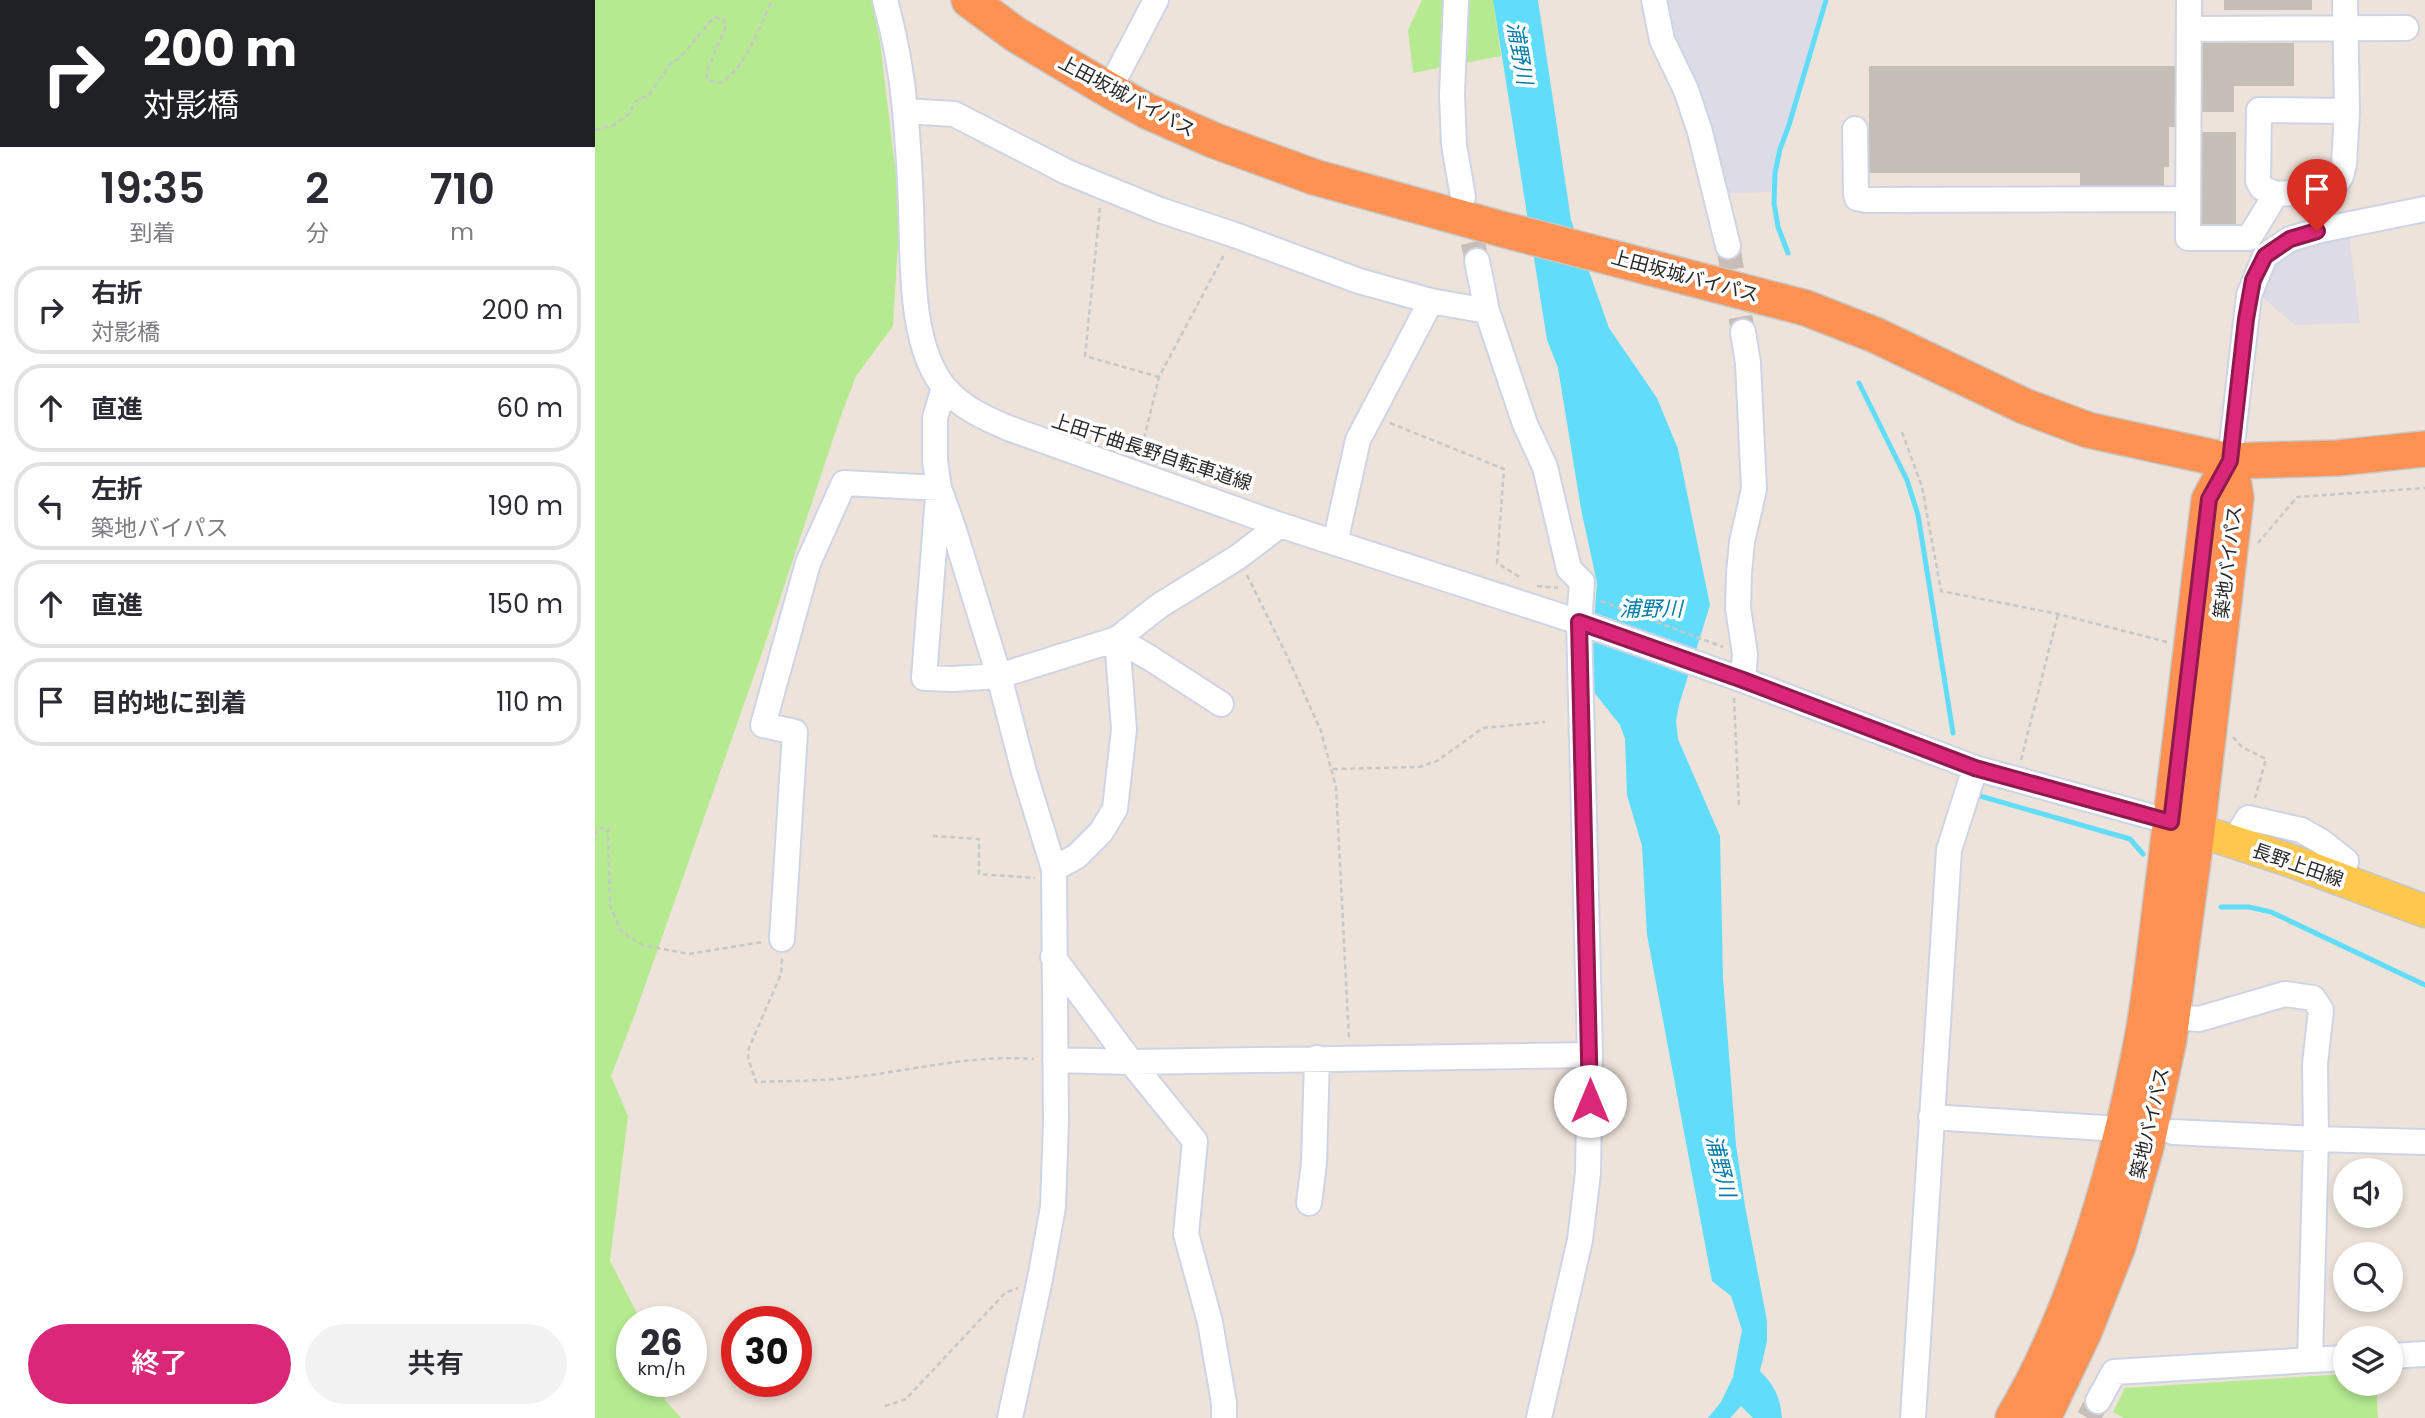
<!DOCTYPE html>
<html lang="ja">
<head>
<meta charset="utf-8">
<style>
  :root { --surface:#fff; --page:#f2f2f3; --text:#2b2b33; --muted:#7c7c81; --line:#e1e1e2; --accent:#db2777 }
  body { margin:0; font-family:Poppins,"Noto Sans JP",sans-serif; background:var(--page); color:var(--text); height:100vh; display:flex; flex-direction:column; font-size:26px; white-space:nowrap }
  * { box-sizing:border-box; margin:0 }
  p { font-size:23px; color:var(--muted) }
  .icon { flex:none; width:38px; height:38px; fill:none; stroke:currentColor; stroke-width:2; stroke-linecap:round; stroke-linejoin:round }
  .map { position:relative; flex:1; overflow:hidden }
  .sheet { display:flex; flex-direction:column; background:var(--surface); width:595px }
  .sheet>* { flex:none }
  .hud { background:#202124; color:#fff; overflow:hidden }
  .tools { position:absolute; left:1738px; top:1158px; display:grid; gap:14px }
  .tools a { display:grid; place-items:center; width:70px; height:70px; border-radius:50%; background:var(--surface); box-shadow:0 4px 10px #0003; font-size:35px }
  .speed { position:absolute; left:21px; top:1306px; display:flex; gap:14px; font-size:35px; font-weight:700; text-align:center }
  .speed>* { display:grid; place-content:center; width:91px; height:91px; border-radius:50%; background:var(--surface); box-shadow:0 4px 10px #0003; line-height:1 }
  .speed small { font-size:18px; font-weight:400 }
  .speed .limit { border:10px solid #d22; background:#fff; color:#111 }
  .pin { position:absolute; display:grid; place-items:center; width:60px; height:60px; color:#fff; margin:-72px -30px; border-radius:50% 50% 50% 0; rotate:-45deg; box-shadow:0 0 7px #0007 }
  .pin .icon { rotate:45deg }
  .me { position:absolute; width:77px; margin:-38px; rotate:0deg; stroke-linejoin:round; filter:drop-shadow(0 0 5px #0008) }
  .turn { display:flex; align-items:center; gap:24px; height:147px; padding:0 28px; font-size:32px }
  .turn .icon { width:91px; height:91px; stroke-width:2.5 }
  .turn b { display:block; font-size:49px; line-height:60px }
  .eta { display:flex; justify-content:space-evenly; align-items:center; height:119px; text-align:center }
  .eta b { font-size:42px; font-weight:600; line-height:49px }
  .primary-button { display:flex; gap:14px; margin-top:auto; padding:14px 28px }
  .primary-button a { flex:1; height:80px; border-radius:42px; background:var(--accent); color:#fff; font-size:28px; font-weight:600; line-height:80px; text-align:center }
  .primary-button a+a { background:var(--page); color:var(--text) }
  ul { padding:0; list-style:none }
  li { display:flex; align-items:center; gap:21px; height:88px; margin:0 14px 10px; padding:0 14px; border:4px solid var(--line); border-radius:28px }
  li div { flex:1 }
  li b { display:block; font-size:26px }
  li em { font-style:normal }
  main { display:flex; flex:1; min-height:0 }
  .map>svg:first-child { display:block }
  .industrial { fill:#dddbe5 }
  .green { fill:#b5ea90 }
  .water { fill:#61ddfb }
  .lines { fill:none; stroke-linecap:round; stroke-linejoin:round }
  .stream { stroke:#61ddfb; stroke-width:5 }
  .building { fill:#c4beb6 }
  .minor-tunnel { stroke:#c6beb7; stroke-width:24; stroke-dasharray:24 12; stroke-linecap:butt }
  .minor-casing { stroke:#cfd4e4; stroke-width:28 }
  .major-casing { stroke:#c7c7c7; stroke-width:35 }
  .highway-casing { stroke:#c7c7c7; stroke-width:38 }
  .path { stroke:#c7c7c7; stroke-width:2.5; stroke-dasharray:5 3.5; stroke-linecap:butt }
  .minor { stroke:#fff; stroke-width:24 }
  .major { stroke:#fec84d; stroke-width:32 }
  .highway { stroke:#ff9153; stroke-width:35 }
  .route-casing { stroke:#8e194d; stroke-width:18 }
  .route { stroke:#db2777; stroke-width:12 }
  .labels { text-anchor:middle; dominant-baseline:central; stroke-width:7; stroke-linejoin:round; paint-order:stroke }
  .street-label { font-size:19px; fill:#292929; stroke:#fff }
  .water-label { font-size:21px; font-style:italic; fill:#007aa7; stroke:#fff }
</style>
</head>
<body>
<main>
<section class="sheet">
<div class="hud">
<div class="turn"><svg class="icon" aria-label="right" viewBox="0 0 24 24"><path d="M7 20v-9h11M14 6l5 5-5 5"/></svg><div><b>200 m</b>対影橋</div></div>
</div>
<div class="eta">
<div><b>19:35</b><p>到着</p></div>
<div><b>2</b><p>分</p></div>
<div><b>710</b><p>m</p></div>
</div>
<ul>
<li><svg class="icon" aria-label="right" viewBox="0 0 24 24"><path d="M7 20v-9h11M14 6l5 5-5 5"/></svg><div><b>右折</b><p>対影橋</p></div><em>200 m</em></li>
<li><svg class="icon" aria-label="ahead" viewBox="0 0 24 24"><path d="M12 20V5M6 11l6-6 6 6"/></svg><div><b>直進</b></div><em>60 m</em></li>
<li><svg class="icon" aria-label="left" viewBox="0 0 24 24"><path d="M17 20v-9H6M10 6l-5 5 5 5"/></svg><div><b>左折</b><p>築地バイパス</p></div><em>190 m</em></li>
<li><svg class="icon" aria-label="ahead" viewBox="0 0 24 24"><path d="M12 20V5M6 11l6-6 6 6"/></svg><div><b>直進</b></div><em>150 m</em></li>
<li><svg class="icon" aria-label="arrive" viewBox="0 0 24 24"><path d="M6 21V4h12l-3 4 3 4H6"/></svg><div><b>目的地に到着</b></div><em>110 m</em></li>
</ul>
<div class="primary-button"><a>終了</a><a>共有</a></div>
</section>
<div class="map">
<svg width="1830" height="1418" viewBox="0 0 1830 1418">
  <rect width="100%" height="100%" fill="#ede3da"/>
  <path class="industrial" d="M 1068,0 L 1228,0 L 1193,123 L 1183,147 L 1176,192 L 1134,193 L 1102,88 L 1076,38 Z
    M 1754,234 L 1765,323 L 1700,325 L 1664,294 L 1670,279 L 1684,258 L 1699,247 Z"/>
  <path class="green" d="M 0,0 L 277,0 L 285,42 L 305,208 L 298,326 L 261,376 L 244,421 L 167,653 L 40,1014 L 16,1076 L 33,1116 L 15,1261 L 46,1321 L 37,1321 L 37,1381 L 65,1381 L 70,1400 L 86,1418 L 0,1418 Z
    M 827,0 L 898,0 L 906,56 L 818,73 L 813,30 Z
    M 1750,1374 L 1750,1384 L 1781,1384 L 1783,1418 L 1529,1418 L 1518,1412 L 1530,1388 Z"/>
  <path class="water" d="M 898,0 L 943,0 L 976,220 L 1014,328 L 1062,398 L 1083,449 L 1115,605 L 1084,705 L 1081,721 L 1083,739 L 1125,836 L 1128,978 L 1141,1145 L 1150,1206 L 1172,1321 L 1172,1341 L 1165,1371 C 1180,1386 1185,1397 1187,1418 L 1158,1418 L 1146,1406 L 1135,1418 L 1113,1418 L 1126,1402 L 1138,1377 L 1147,1330 L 1136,1296 L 1117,1281 L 1052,935 L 1047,846 L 1032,795 L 1030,739 L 1025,725 L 994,686 L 1002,583 L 986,509 L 963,368 L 952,340 Z"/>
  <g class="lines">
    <path class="stream" d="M 1193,253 L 1183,227 L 1179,203 L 1180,173 L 1185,149 L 1194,125 L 1231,0
      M 1264,383 L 1312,480 L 1323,515 L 1358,733
      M 1385,796 L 1535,839 L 1548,854
      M 1626,907 L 1654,907 L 1676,912 L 1830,985"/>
  </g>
  <path class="building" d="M 1629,0 L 1717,0 L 1717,10 L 1629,10 Z
    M 1599,43 L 1699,43 L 1699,86 L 1639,86 L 1639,112 L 1599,112 Z
    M 1274,66 L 1584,66 L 1584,127 L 1574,127 L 1574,167 L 1569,167 L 1569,190 L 1485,189 L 1485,173 L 1274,173 Z
    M 1599,132 L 1641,132 L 1641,225 L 1599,225 Z"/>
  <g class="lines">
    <path class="minor-tunnel" d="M 870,207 L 882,261
      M 1133,246 L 1148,332
      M 1493,1418 L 1503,1401"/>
    <defs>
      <path id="minor" d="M 290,0 C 300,37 307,73 310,110 C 313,142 315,175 316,207 C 318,259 314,346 350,388 C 367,408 390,418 413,428 L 685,525 L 984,622 L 1148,680 L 1380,768 L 1576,822
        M 861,0 L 857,94 L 859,145 L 868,197
        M 1059,0 L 1067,40 L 1091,90 L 1105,132 L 1133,246
        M 1594,0 L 1593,238 L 1654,238 L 1681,194
        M 1750,0 L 1752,111 L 1749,164 L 1746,176 L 1739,187 L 1718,192 L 1681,194 L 1667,188 L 1663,181 L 1664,110 L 1752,111
        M 1594,29 L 1811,28
        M 514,90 L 561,0
        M 310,111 L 359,114 L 472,172 L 565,210 L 640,235 L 764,281 L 836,301 L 892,311
        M 1260,129 L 1261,194 L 1262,198 L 1271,200 L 1593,199
        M 882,261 L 892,311 L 930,424 L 950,467 L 974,569 L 987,582 L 984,622 L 995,1055 L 993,1173 L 985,1240 L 944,1418
        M 349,387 L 340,418 L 340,461 L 344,488 L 359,530 L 404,676 L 429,772 L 459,869 L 461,1121 L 458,1207 L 445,1279 L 415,1418
        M 1635,461 L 1654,295 L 1670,256 L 1695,239 L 1726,230 L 1830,209
        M 343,495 L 329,678 L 358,679 L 404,676 L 522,639 L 564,606 L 643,557 L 685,525
        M 740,543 L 763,440 L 836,301
        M 522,639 L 555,658 L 626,704
        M 1148,680 L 1150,654 L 1143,608 L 1144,573 L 1147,542 L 1159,489 L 1153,363 L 1148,332
        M 1638,843 L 1653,818 L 1706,830 L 1727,842 L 1751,861 L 1747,880
        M 459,869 L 482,856 L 506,832 L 520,809 L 529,729 L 522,639
        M 187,939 L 200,732 L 168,725 L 213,563 L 249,483 L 344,488
        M 458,957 L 536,1062 L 600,1141 L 591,1234 L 615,1322 L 629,1403 L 629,1418
        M 1577,1017 L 1604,1019 L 1690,994 L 1718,998 L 1726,1010 L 1720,1064 L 1721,1139 L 1715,1360
        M 460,1060 L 536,1062 L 995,1055
        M 1336,1117 L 1509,1128
        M 1578,1132 L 1721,1139 L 1830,1142
        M 714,1203 L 719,1163 L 722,1058
        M 1796,1356 L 1830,1354
        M 1503,1401 L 1519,1372 L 1750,1358
        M 1318,1418 L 1354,850 L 1380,768"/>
      <path id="major" d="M 1577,822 L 1691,859 L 1830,911"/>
      <path id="highway" d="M 374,0 L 420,34 L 514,90 L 552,111 L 618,140 L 719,177 L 910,230 L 1211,308 L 1280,335 L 1429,406 L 1493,430 L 1635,461 L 1742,458 L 1830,449
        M 1418,1418 C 1483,1308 1525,1159 1548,1034 C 1557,983 1562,929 1569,877 C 1585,751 1599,625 1614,500 L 1635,461
        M 1448,1418 L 1489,1332 L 1523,1246 L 1551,1147 L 1574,1039 L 1602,831 L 1641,498 L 1635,461"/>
    </defs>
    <use href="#minor" class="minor-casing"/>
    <use href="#major" class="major-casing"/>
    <use href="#highway" class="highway-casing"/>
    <path class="path" d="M 0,130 L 19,125 L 34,114 L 41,101 L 54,95 L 75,64 L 85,58 L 119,17 L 129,20 L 131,26 L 112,71 L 112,80 L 125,83 C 150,69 165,26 177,0
      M 505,208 L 490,356 L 564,377
      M 795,423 L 909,469 L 902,563 L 926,578
      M 1307,432 L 1327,487 L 1346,591 L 1463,614 L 1572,642
      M 545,455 L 564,377 L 630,253
      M 1663,543 L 1702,497 L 1830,488
      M 652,575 L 692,656 L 726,731 L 741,787 L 754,1039
      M 942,586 L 963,588
      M 1006,601 L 1128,647
      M 1139,698 L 1144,806
      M 1638,737 L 1647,747 L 1671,759 L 1660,798
      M 1426,760 L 1463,614
      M 738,769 L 824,767 L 842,761 L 888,728 L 950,722
      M 0,835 L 4,828 L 13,828 L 15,906 L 26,931 L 47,945 L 94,954 L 167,942
      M 338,836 L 384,839 L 384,874 L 440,878
      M 187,959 L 186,974 L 154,1048 L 153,1058 L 161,1082 C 188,1081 215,1081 242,1079 C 308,1073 372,1054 439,1059
      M 290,1406 L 311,1399 L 410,1293 L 423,1288"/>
    <use href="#minor" class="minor"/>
    <use href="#major" class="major"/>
    <use href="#highway" class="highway"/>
  </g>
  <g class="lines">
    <defs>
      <path id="route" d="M 995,1101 L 984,622 L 1148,680 L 1380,768 L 1576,822 L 1614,499 L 1635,461 L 1651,319 L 1658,280 L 1670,256 L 1695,239 L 1722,231"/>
    </defs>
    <use href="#route" class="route-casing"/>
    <use href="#route" class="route"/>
  </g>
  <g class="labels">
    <g class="street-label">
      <text transform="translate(532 96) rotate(28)">上田坂城バイパス</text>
      <text transform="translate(1090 276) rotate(15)">上田坂城バイパス</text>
      <text transform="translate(557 452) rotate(18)">上田千曲長野自転車道線</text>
      <text transform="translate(1633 562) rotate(-83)">築地バイパス</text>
      <text transform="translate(1703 865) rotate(19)">長野上田線</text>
      <text transform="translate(1555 1123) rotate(-77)">築地バイパス</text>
    </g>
    <g class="water-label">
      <text transform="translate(925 53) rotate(80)">浦野川</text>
      <text x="1056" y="608">浦野川</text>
      <text transform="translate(1126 1166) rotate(76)">浦野川</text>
    </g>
  </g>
</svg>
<div class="tools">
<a><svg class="icon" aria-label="sound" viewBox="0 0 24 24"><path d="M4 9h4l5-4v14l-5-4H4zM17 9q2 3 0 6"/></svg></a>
<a><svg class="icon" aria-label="search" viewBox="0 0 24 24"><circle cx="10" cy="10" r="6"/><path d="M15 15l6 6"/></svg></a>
<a><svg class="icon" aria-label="layers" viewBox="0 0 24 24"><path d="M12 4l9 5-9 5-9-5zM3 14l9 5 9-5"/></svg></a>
</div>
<div class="speed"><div>26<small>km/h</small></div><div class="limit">30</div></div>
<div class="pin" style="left:1722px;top:231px;background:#d93025"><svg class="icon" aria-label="arrive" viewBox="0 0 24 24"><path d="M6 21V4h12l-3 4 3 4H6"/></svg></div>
<svg class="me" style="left:995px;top:1101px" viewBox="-20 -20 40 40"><circle r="19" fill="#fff"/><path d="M0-13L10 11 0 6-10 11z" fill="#db2777"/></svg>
</div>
</main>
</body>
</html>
